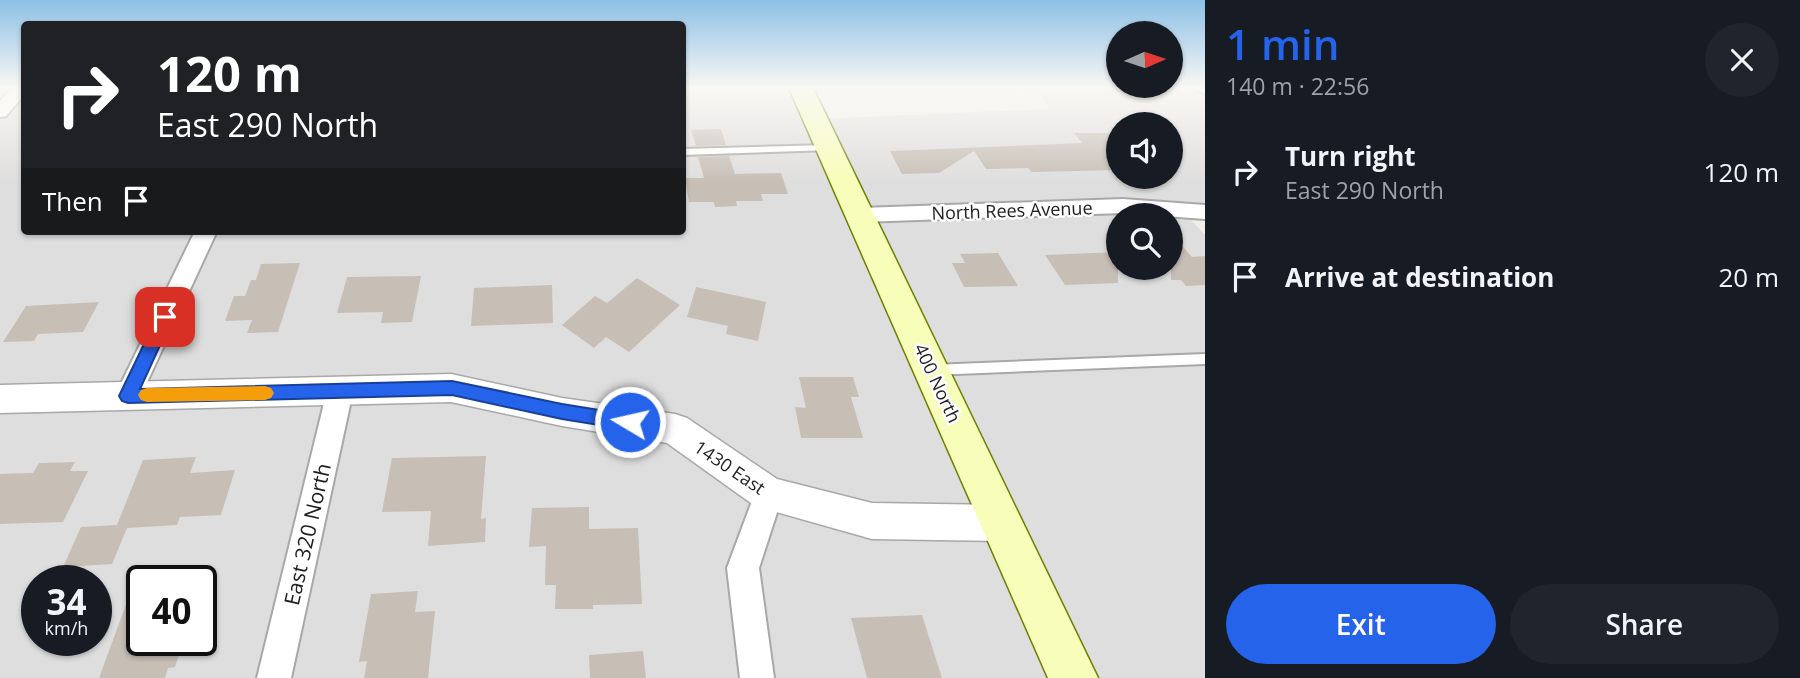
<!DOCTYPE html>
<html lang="en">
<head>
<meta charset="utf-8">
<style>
  :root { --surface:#171b24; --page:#20242c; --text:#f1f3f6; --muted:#9ea1a6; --accent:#2563eb }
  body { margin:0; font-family:"Open Sans",sans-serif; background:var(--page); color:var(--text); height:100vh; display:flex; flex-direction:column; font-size:26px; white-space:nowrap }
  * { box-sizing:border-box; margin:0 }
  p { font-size:23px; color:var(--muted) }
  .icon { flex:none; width:38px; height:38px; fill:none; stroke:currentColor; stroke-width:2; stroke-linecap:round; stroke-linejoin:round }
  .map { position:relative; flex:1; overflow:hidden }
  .details { display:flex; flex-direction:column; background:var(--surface); width:595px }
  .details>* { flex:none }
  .top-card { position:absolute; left:21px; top:21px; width:665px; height:214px; border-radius:7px; box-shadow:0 2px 5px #0004; background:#202124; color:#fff; overflow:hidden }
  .needle { width:46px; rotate:87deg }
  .tools { position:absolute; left:1106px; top:21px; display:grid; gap:14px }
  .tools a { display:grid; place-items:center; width:77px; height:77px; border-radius:50%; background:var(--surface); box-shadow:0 2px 5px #0004; font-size:35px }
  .speed { position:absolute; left:21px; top:565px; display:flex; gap:14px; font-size:35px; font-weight:700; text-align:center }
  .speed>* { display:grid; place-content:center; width:91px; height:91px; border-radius:50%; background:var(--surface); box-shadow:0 2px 5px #0004; line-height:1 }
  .speed small { font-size:18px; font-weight:400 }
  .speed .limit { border:4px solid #111; border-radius:10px; background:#fff; color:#111 }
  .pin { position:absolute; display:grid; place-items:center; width:60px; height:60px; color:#fff; margin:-30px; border-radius:14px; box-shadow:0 4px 10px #0006 }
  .me { position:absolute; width:77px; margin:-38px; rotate:279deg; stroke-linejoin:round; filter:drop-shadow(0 0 5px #0008) }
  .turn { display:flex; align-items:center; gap:24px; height:147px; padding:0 21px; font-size:32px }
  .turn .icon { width:91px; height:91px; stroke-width:2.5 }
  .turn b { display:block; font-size:49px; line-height:60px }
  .then { display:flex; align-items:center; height:66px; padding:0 21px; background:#0003; gap:14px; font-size:26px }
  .round { display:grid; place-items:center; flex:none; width:74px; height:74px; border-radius:37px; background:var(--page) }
  .overview { display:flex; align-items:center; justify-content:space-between; height:119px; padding:0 21px }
  h1 { font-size:42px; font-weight:600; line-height:52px; color:var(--accent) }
  .cta { display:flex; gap:14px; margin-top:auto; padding:14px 21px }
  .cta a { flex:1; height:80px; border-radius:42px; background:var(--accent); color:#fff; font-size:28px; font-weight:600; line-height:80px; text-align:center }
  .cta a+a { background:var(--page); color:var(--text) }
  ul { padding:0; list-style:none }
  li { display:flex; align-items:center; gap:21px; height:105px; padding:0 21px }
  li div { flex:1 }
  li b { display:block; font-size:26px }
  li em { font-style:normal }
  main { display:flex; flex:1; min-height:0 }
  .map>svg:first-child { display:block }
  .residential { fill:#dfdede; fill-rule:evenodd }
  .building { fill:#c7beb6 }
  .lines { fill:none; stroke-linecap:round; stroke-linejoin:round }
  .service-casing { stroke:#a8a8a8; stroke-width:4 }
  .minor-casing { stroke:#a8a8a8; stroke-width:4 }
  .tertiary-casing { stroke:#a8a8a8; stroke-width:3 }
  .secondary-casing { stroke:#6b8000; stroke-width:3 }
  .service { fill:#fff; fill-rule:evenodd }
  .minor { fill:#fff; fill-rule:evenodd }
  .tertiary { fill:#fff; fill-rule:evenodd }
  .secondary { fill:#f7feb9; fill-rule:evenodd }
  .route { fill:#2563eb; stroke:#184099; stroke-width:2 }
  .slow { fill:#f59e0b }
  .labels { text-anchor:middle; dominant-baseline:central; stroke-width:5; stroke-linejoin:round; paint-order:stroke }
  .street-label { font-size:18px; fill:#212121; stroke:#fff }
  .near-street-label { font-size:21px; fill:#212121; stroke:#fff }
</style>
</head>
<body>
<main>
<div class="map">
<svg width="1205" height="678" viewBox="0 0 1205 678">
  <rect width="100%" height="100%" fill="#f2efe7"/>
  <path class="residential" d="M 0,88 L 24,88 L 24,231 L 682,231 L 683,88 L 801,88 L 817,119 L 1050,109 L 1036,88 L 1205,88 L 1205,212 L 1183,211 L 1205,235 L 1205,678 L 0,678 ZM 1118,124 L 1171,124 L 1171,177 L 1118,177 ZM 1118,215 L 1171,215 L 1171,268 L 1118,268 ZM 37,581 L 96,581 L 96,640 L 37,640 ZM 142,581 L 201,581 L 201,640 L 142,640 Z"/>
  <path class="building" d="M 721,129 L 726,145 L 696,146 L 691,130 Z
    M 1074,133 L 1118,133 L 1118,170 L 1032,172 L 1028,168 L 986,169 L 974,151 L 939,173 L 902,174 L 890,151 L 1082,143 Z
    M 729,156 L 735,174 L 781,173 L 788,194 L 761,194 L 763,201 L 736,201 L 737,206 L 715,207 L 714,202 L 689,202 L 685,178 L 704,178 L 698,157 Z
    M 1171,233 L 1192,257 L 1205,256 L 1205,285 L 1186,286 L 1181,280 L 1171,280 Z
    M 1118,252 L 1118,283 L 1065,285 L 1045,255 Z
    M 998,253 L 1018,286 L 964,287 L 952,263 L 965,263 L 960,254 Z
    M 300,263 L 278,332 L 247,333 L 252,320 L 225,321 L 234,296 L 245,296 L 251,280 L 256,280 L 261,264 Z
    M 421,276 L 412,322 L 381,323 L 383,312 L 337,313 L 347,277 Z
    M 637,278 L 680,305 L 629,352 L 606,337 L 594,348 L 562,325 L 595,296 L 607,303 Z
    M 552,285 L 553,323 L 471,326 L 474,288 Z
    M 696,287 L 766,302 L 758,341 L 726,334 L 728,326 L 687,317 Z
    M 99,302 L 83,332 L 38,334 L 34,341 L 3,342 L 26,306 Z
    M 799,377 L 853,377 L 859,397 L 851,397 L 863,438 L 801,438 L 795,407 L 806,408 Z
    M 486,456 L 481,519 L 486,518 L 485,542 L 428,546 L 431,511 L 382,512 L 392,458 Z
    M 196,457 L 190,473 L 235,470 L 221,515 L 180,517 L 177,525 L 127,528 L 112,564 L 63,567 L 81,527 L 117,525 L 143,460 Z
    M 75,462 L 70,471 L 88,471 L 63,522 L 0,524 L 0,474 L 33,473 L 39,463 Z
    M 589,507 L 589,529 L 638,528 L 642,604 L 593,605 L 593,609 L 555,609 L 556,585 L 545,585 L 546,546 L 529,547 L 532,508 Z
    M 139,569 L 142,569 L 142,640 L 184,640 L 175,667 L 168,668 L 165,678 L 99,678 Z
    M 418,591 L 415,612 L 435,611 L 428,678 L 364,678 L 367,661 L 359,662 L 371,594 Z
    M 922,615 L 942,678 L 867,678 L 851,618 Z
    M 643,651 L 646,678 L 590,678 L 589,655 Z"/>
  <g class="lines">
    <defs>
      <path id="service" d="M 829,145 L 834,148 L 832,150 L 682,155 L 682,149 Z
        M 1205,354 L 1205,364 L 932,375 L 928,374 L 926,370 L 928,366 L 932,365 Z"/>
      <path id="minor" d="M 12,88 L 24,88 L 24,95 L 6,116 L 0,117 L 0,101 Z
        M 1194,88 L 1205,88 L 1205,94 Z
        M 1123,199 L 1205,205 L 1205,219 L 1123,213 L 861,222 L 854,220 L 851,215 L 854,210 L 861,208 Z
        M 195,231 L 217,231 L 137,404 L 128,407 L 119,404 L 115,396 Z
        M 340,380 L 349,383 L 353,391 L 291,678 L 257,678 L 327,391 L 331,383 Z
        M 768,481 L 778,485 L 783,494 L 759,568 L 774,678 L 740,678 L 727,568 L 758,485 Z"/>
      <path id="tertiary" d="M 451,374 L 562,398 L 675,414 L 687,418 L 777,479 L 872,503 L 1001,505 L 1015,510 L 1020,523 L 1015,536 L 1001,541 L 872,539 L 755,506 L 667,443 L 562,426 L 451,402 L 0,413 L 0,385 Z"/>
      <path id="secondary" d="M 789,88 L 813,88 L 1098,678 L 1048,678 Z"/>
    </defs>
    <use href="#service" class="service-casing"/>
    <use href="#minor" class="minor-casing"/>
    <use href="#tertiary" class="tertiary-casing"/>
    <use href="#secondary" class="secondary-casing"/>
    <use href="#service" class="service"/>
    <use href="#minor" class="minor"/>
    <use href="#tertiary" class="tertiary"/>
    <use href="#secondary" class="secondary"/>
  </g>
  <linearGradient id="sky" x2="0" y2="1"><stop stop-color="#8dc0e6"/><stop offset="0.48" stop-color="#f9f8f4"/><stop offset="1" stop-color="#f9f8f4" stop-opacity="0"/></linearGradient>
  <rect width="1205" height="183" fill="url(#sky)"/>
  <path class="route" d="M 165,311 L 173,317 L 140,389 L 452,381 L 562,404 L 630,415 L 636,417 L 639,422 L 636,427 L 630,430 L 562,419 L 452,395 L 128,403 L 122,401 L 119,396 L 157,317 Z"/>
  <path class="slow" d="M 265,386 L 271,388 L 274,393 L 271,398 L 265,400 L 147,402 L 141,400 L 138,395 L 141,390 L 147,388 Z"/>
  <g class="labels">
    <g class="street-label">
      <text transform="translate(1012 210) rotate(-2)">North Rees Avenue</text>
      <text transform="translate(938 383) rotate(65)">400 North</text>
      <text transform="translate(730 467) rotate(34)">1430 East</text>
    </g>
    <g class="near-street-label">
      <text transform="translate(307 534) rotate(-77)">East 320 North</text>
    </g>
  </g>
</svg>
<div class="tools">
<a><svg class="needle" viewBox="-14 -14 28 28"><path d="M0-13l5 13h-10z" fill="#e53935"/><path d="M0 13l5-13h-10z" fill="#9ea1a6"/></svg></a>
<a><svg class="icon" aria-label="sound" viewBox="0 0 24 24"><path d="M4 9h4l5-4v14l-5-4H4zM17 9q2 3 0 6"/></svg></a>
<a><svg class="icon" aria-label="search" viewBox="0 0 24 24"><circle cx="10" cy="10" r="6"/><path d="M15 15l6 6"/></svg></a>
</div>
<div class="speed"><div>34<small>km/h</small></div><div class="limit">40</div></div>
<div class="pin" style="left:165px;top:317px;background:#d93025"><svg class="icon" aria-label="arrive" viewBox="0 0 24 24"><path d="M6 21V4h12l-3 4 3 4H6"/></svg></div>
<svg class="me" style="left:630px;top:422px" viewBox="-20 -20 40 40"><circle r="17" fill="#2563eb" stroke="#fff" stroke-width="3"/><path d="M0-11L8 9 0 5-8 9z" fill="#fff"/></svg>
<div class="top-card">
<div class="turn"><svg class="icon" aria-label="right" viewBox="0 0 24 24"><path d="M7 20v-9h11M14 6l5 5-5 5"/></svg><div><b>120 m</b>East 290 North</div></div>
<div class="then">Then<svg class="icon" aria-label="arrive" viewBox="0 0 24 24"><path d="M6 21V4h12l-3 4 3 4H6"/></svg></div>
</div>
</div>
<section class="details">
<div class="overview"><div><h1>1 min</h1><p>140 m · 22:56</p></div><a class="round"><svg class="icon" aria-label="close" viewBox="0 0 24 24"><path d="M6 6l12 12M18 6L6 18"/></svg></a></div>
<ul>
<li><svg class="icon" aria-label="right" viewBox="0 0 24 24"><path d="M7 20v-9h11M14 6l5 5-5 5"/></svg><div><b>Turn right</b><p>East 290 North</p></div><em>120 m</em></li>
<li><svg class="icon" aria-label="arrive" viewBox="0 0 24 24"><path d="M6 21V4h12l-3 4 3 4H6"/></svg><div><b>Arrive at destination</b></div><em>20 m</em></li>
</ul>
<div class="cta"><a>Exit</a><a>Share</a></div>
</section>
</main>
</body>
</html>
